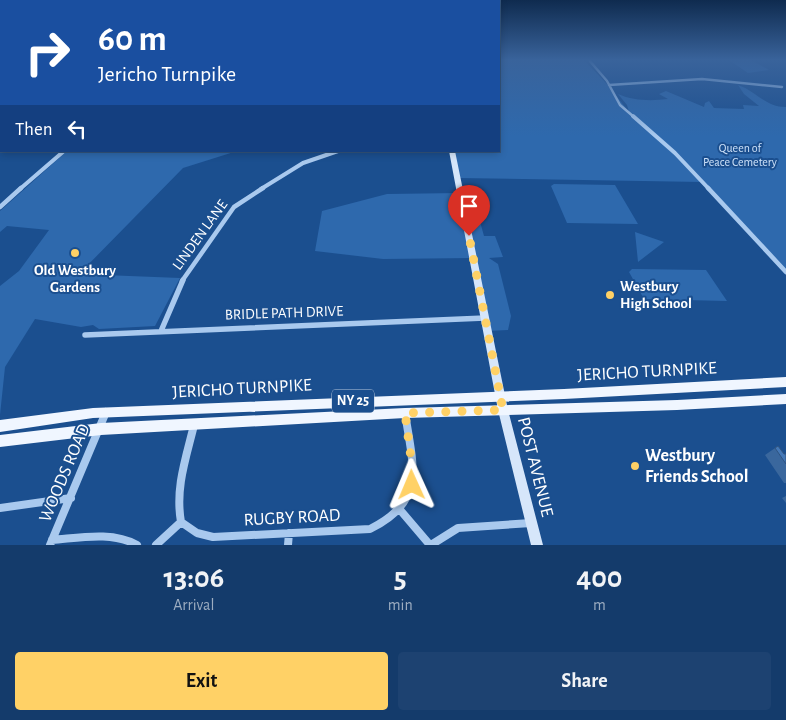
<!DOCTYPE html>
<html lang="en">
<head>
<meta charset="utf-8">
<style>
  :root { --surface:#143b6b; --page:#1d4271; --text:#f1f3f6; --muted:#9dadc1; --line:#33557e; --accent:#ffd166 }
  body { margin:0; font-family:"Alegreya Sans",sans-serif; background:var(--page); color:var(--text); height:100vh; display:flex; flex-direction:column; font-size:19px; white-space:nowrap }
  * { box-sizing:border-box; margin:0 }
  p { font-size:16px; color:var(--muted) }
  .icon { flex:none; width:28px; height:28px; fill:none; stroke:currentColor; stroke-width:2; stroke-linecap:round; stroke-linejoin:round }
  .map { position:relative; height:545px; overflow:hidden }
  .drawer { display:flex; flex-direction:column; background:var(--surface); flex:1 }
  .drawer>* { flex:none }
  .top-card { position:absolute; left:0px; top:0px; width:500px; height:152px; box-shadow:0 2px 8px #0003,0 0 0 1px var(--line); background:#1a4fa0; color:#fff; overflow:hidden }
  .pin { position:absolute; display:grid; place-items:center; width:42px; height:42px; color:#fff; margin:-51px -21px; border-radius:50% 50% 50% 0; rotate:-45deg; box-shadow:0 0 5px #0007 }
  .pin .icon { rotate:45deg }
  .me { position:absolute; width:55px; margin:-28px; rotate:359deg; stroke-linejoin:round; filter:drop-shadow(0 0 4px #0008) }
  .turn { display:flex; align-items:center; gap:18px; height:105px; padding:0 15px; font-size:22px }
  .turn .icon { width:65px; height:65px; stroke-width:2.5 }
  .turn b { display:block; font-size:35px; line-height:42px }
  .then { display:flex; align-items:center; height:48px; padding:0 15px; background:#0003; gap:10px; font-size:19px }
  .eta { display:flex; justify-content:space-evenly; align-items:center; height:85px; text-align:center }
  .eta b { font-size:30px; font-weight:600; line-height:35px }
  .action { display:flex; gap:10px; margin-top:auto; padding:10px 15px }
  .action a { flex:1; height:58px; border-radius:5px; background:var(--accent); color:#111; font-size:20px; font-weight:600; line-height:58px; text-align:center }
  .action a+a { background:var(--page); color:var(--text) }
  .map>svg:first-child { display:block }
  .green { fill:#2e69ad }
  .lines { fill:none; stroke-linecap:round; stroke-linejoin:round }
  .street-far4 { stroke:#a9c9ee; stroke-width:2.5 }
  .street-far3 { stroke:#a9c9ee; stroke-width:4 }
  .street-far2 { stroke:#a9c9ee; stroke-width:4.5 }
  .street-far1 { stroke:#a9c9ee; stroke-width:5.5 }
  .street { stroke:#a9c9ee; stroke-width:8 }
  .secondary { fill:#d6e6fa; fill-rule:evenodd }
  .primary { fill:#f0f6ff; fill-rule:evenodd }
  .wall { fill:#3a679d }
  .building { fill:#4478b7; stroke:#305480 }
  .route { stroke:#ffd166; stroke-width:9; stroke-dasharray:0 16.2 }
  .poi-dot { fill:#ffd166; stroke:#1b4f8f; stroke-width:2 }
  .labels { text-anchor:middle; dominant-baseline:central; stroke-width:4; stroke-linejoin:round; paint-order:stroke }
  .far-park-label { font-size:12px; fill:#cfe3fa; stroke:#1b4f8f }
  .shield { fill:#1b4f8f; stroke:#bbcadd; stroke-width:1 }
  .shield-label { font-size:14px; font-weight:bold; fill:#fff }
  .street-label { font-size:15px; fill:#fff; stroke:#1b4f8f }
  .poi-label { font-size:15px; font-weight:bold; fill:#fff; stroke:#1b4f8f }
  .near-street-label { font-size:18px; fill:#fff; stroke:#1b4f8f }
  .near-poi-label { font-size:18px; font-weight:bold; fill:#fff; stroke:#1b4f8f; text-anchor:start }
</style>
</head>
<body>
<div class="map">
<svg width="786" height="545" viewBox="0 0 786 545">
  <rect width="100%" height="100%" fill="#1b4f8f"/>
  <path class="green" d="M 499,60 L 584,60 L 606,83 L 629,112 L 627,105 L 618,94 C 634,101 651,101 668,99 L 659,94 L 666,91 L 704,107 L 705,103 L 709,101 L 714,108 L 744,109 L 743,105 L 759,106 L 744,94 L 738,85 C 756,91 765,107 786,107 L 786,272 L 702,182 L 457,178 L 452,151 L 499,151 Z
    M 729,60 L 751,60 L 769,70 L 748,73 Z
    M 67,151 L 237,151 L 183,168 L 79,274 L 180,278 L 155,326 L 99,329 L 93,325 L 81,327 L 35,319 L 5,367 L 0,415 L 0,286 L 19,271 L 49,230 L 7,226 L 0,232 L 0,211 Z
    M 554,184 L 615,185 L 638,224 L 567,223 L 551,186 Z
    M 460,193 L 465,218 L 479,218 L 484,236 L 495,236 L 503,257 L 489,258 L 498,264 L 511,316 L 508,330 L 487,331 L 473,258 L 383,259 L 315,251 L 322,211 L 387,194 Z
    M 635,232 L 664,242 L 638,262 Z
    M 632,269 L 706,270 L 727,301 L 644,299 L 629,272 Z"/>
  <g class="lines">
    <path class="street-far4" d="M 589,60 L 607,81 L 620,105 L 634,117
      M 609,85 L 702,79 L 782,87"/>
    <path class="street-far3" d="M 633,116 L 675,153 L 709,189
      M 20,189 L 64,151
      M 261,189 L 303,163 L 338,151"/>
    <path class="street-far2" d="M 708,188 L 786,272
      M 0,207 L 21,188
      M 182,281 L 234,207 L 263,188"/>
    <path class="street-far1" d="M 161,331 L 183,280
      M 85,335 L 485,318"/>
    <path class="street" d="M 194,425 C 186,458 175,488 181,522 L 197,533 L 213,537 L 370,529 C 427,501 413,466 405,413
      M 0,508 L 71,498
      M 401,511 L 430,545
      M 52,540 C 79,538 112,531 137,545
      M 50,545 L 106,412
      M 156,545 L 181,522
      M 288,545 L 289,533
      M 431,545 L 458,528 L 531,523"/>
    <path class="secondary" d="M 0,62 L 1,62 L 1,64 L 0,64 Z
      M 0,82 L 1,82 L 1,85 L 0,85 Z
      M 449,151 L 455,151 L 508,410 L 543,545 L 531,545 L 498,410 Z"/>
    <path class="primary" d="M 786,377 L 786,387 L 564,399 L 93,418 L 0,432 L 0,420 L 93,408 L 564,389 Z
      M 786,394 L 786,404 L 677,410 L 405,418 L 101,435 L 0,447 L 0,435 L 101,423 L 405,408 L 677,400 Z"/>
  </g>
  <path class="wall" d="M 778,446 L 784,454 L 786,454 L 786,483 L 784,483 L 765,455 Z
    M 786,496 L 786,503 L 782,498 Z"/>
  <path class="building" d="M 778,446 L 784,454 L 786,454 L 786,464 L 775,448 Z"/>
  <linearGradient id="sky" x2="0" y2="1"><stop stop-color="#0f2b4f"/><stop offset="0.44" stop-color="#39639b"/><stop offset="1" stop-color="#39639b" stop-opacity="0"/></linearGradient>
  <rect width="786" height="136" fill="url(#sky)"/>
  <g class="lines">
    <path class="route" d="M 412,485 L 413,473 L 405,413 L 503,410 L 469,236"/>
  </g>
  <g class="poi-dot">
    <circle cx="75" cy="253" r="5"/>
    <circle cx="610" cy="295" r="5"/>
    <circle cx="635" cy="466" r="5"/>
  </g>
  <g class="labels">
    <g class="far-park-label">
      <text x="740" y="148">Queen of<tspan x="740" dy="14">Peace Cemetery</tspan></text>
    </g>
    <rect class="shield" x="332" y="389.5" width="42" height="23" rx="4"/>
    <g class="shield-label">
      <text x="353" y="401">NY 25</text>
    </g>
    <g class="street-label">
      <text transform="translate(200 235) rotate(-54)">LINDEN LANE</text>
      <text transform="translate(284 313) rotate(-2)">BRIDLE PATH DRIVE</text>
    </g>
    <g class="poi-label">
      <text x="75" y="270">Old Westbury<tspan x="75" dy="17">Gardens</tspan></text>
      <text x="620" y="286" text-anchor="start">Westbury<tspan x="620" dy="17">High School</tspan></text>
    </g>
    <g class="near-street-label">
      <text transform="translate(647 372) rotate(-3)">JERICHO TURNPIKE</text>
      <text transform="translate(242 389) rotate(-3)">JERICHO TURNPIKE</text>
      <text transform="translate(535 467) rotate(76)">POST AVENUE</text>
      <text transform="translate(65 473) rotate(-67)">WOODS ROAD</text>
      <text transform="translate(292 518) rotate(-3)">RUGBY ROAD</text>
    </g>
    <g class="near-poi-label">
      <text x="645" y="456">Westbury<tspan x="645" dy="21">Friends School</tspan></text>
    </g>
  </g>
</svg>
<div class="pin" style="left:469px;top:236px;background:#d93025"><svg class="icon" aria-label="arrive" viewBox="0 0 24 24"><path d="M6 21V4h12l-3 4 3 4H6"/></svg></div>
<svg class="me" style="left:412px;top:485px" viewBox="-20 -20 40 40"><path d="M0-17L14 15 0 8-14 15z" fill="#ffd166" stroke="#fff" stroke-width="4"/></svg>
<div class="top-card">
<div class="turn"><svg class="icon" aria-label="right" viewBox="0 0 24 24"><path d="M7 20v-9h11M14 6l5 5-5 5"/></svg><div><b>60 m</b>Jericho Turnpike</div></div>
<div class="then">Then<svg class="icon" aria-label="left" viewBox="0 0 24 24"><path d="M17 20v-9H6M10 6l-5 5 5 5"/></svg></div>
</div>
</div>
<section class="drawer">
<div class="eta">
<div><b>13:06</b><p>Arrival</p></div>
<div><b>5</b><p>min</p></div>
<div><b>400</b><p>m</p></div>
</div>
<div class="action"><a>Exit</a><a>Share</a></div>
</section>
</body>
</html>
